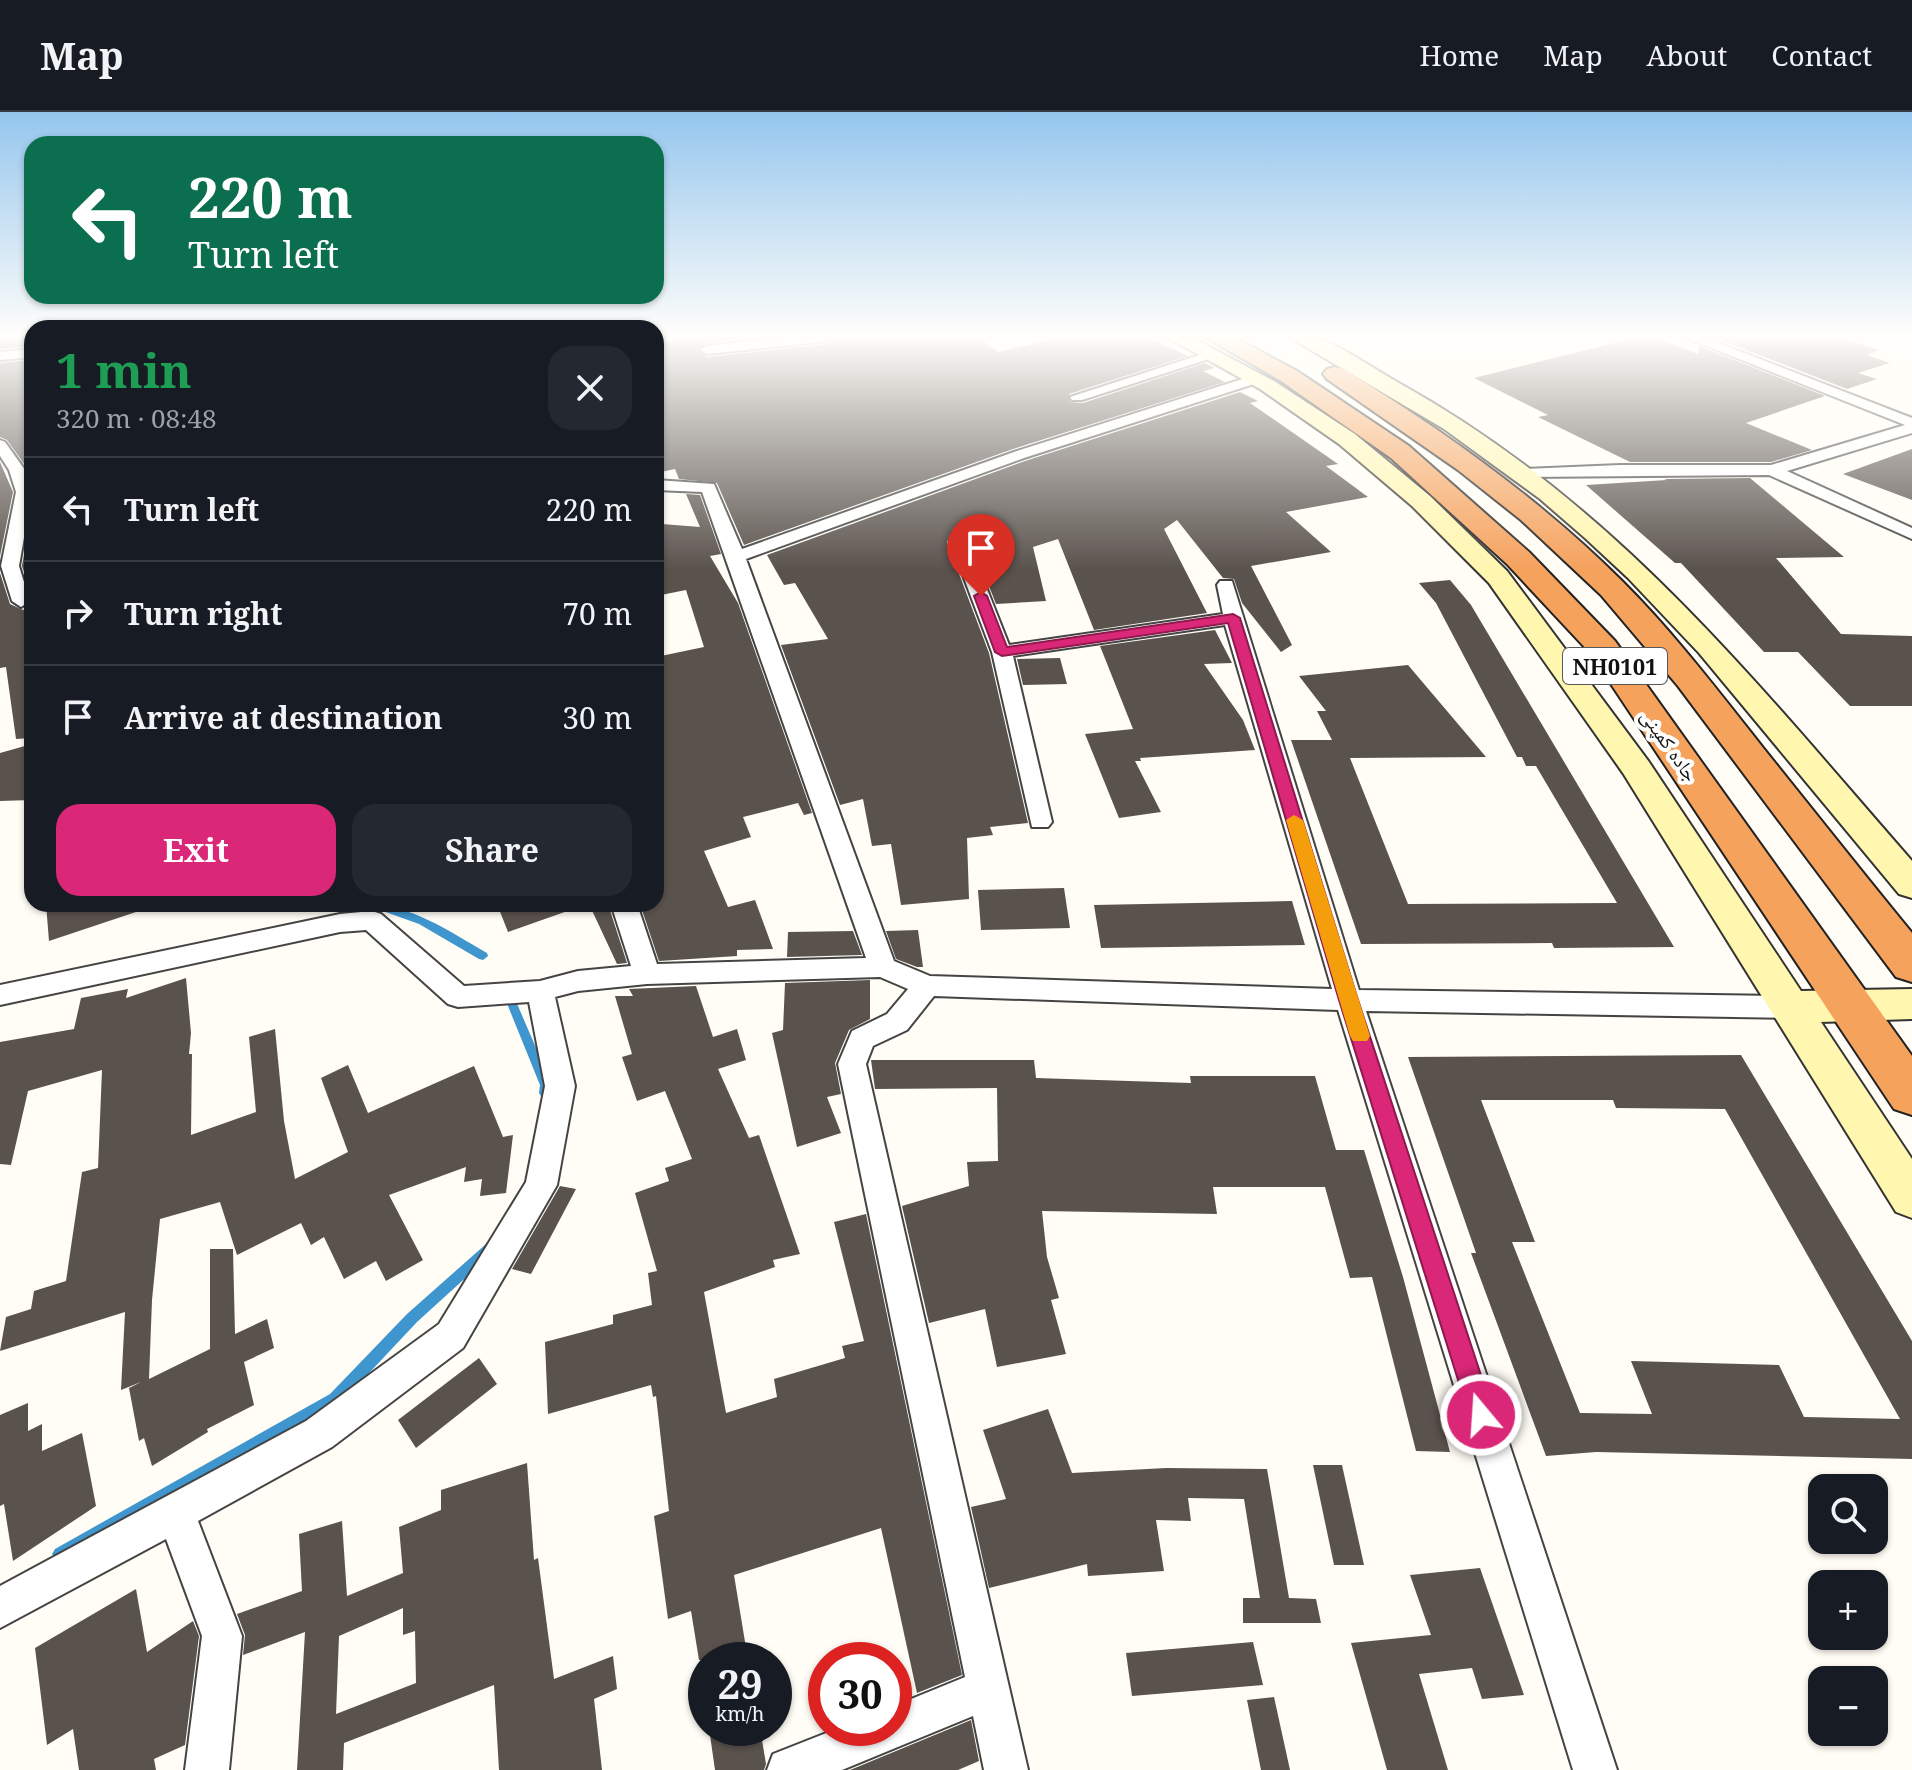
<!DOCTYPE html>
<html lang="en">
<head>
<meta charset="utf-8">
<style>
  :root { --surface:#171b24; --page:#242831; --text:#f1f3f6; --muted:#9ea1a6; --line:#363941; --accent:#db2777 }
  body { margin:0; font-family:"Noto Serif","Noto Naskh Arabic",serif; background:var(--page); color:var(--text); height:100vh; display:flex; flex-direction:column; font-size:30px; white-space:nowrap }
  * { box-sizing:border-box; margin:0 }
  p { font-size:26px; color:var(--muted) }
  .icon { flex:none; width:44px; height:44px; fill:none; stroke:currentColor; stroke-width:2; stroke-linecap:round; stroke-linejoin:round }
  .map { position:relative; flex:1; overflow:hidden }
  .sheet { position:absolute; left:24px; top:208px; width:640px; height:592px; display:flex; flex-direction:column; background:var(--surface); border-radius:24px; box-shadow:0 2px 6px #0004 }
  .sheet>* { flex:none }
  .top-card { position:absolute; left:24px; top:24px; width:640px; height:168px; border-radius:24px; box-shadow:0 2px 6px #0004; background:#0b6e4f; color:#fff; overflow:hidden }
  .fabs { position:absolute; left:1808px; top:1362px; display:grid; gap:16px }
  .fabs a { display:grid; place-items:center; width:80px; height:80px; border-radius:16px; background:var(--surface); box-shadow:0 2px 6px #0004; font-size:40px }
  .speed { position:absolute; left:688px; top:1530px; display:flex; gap:16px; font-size:40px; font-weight:700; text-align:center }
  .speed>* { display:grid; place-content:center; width:104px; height:104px; border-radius:50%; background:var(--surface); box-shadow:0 2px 6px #0004; line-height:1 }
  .speed small { font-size:20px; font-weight:400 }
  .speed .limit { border:12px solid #d22; background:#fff; color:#111 }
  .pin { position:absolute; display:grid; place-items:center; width:68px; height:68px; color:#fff; margin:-82px -34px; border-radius:50% 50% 50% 0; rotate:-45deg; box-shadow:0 0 8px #0007 }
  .pin .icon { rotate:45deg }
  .me { position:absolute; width:88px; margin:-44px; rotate:342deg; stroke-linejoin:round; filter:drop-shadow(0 0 6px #0008) }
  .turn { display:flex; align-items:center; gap:28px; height:168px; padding:0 32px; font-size:36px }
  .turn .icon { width:104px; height:104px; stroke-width:2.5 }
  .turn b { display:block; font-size:56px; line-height:68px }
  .round { display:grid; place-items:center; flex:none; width:84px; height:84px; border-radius:24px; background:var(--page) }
  .overview { display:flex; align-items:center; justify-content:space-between; height:136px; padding:0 32px }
  h1 { font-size:48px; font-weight:700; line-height:60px; color:#1e9e55 }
  .primary-button { display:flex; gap:16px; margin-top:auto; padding:16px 32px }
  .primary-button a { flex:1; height:92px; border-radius:24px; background:var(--accent); color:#fff; font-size:32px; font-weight:700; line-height:92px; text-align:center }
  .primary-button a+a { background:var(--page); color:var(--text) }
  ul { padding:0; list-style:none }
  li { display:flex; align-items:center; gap:24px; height:104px; padding:0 32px; border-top:2px solid var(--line) }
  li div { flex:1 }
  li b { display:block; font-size:30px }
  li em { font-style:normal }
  header { display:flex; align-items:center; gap:48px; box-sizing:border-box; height:112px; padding:0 40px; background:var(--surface); border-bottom:2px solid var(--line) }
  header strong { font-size:38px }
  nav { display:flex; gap:44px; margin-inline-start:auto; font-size:28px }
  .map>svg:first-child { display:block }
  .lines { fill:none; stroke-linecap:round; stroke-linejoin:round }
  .stream { fill:#3f96cf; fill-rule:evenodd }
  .building { fill:#5a524d; fill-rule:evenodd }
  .street-casing { stroke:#444; stroke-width:4 }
  .secondary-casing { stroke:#333; stroke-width:4 }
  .highway-casing { stroke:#222; stroke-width:4 }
  .street { fill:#fff; fill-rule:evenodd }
  .secondary { fill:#fff6b0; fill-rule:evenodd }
  .highway { fill:#f5a25d; fill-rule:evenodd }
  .route { fill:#db2777; stroke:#8e194d; stroke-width:2 }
  .slow { fill:#f59e0b }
  .labels { text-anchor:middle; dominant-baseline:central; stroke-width:8; stroke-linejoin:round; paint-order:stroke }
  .far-street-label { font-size:20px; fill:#111; stroke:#fff }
  .shield { fill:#fff; stroke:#585858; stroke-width:2 }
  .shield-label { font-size:22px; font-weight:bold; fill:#111 }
</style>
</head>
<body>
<header>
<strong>Map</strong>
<nav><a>Home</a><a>Map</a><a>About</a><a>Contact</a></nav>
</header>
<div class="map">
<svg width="1912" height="1658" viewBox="0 0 1912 1658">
  <rect width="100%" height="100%" fill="#fffdf5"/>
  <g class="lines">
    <path class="stream" d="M 367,792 C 411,792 450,820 487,841 L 488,844 L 483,848 L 479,847 L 419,812 L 369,794 Z
      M 513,890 L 517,891 L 518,894 L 552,973 L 549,984 L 545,986 L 541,984 L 539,981 L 540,973 L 508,894 L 509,891 Z
      M 490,1130 L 494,1132 L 496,1136 L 494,1140 L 417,1210 L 340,1292 L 65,1447 L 60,1450 L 55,1447 L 52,1442 L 55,1437 L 330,1282 L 407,1202 L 486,1132 Z"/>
  </g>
  <path class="building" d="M 0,225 L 32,225 L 32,234 L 0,237 Z
    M 689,225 L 756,225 L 706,231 L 697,239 L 707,245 L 828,232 L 837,225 L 978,225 L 998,240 L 1060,225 L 1147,225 L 1188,244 L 1069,282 L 1070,290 L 1083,291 L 1205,251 L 1215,256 L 1203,259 L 1225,270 L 1013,337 L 744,433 L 717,371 L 679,367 L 675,357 L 656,361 L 656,232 Z
    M 1638,225 L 1655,225 L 1698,242 L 1699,234 L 1825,284 L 1746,311 L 1812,338 L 1771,350 L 1630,350 L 1538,305 L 1548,303 L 1474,266 Z
    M 1713,225 L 1838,225 L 1879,238 L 1867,243 L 1890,251 L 1858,261 L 1877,267 L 1847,277 Z
    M 32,248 L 32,329 L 24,331 L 32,346 L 32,370 L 27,356 L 7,328 L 0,325 L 0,251 Z
    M 1240,280 L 1258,289 L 1250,291 L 1338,352 L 1326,354 L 1368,385 L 1286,400 L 1331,440 L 1251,454 L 1292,533 L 1281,540 L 1242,491 L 1234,467 L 1223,466 L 1177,408 L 1164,417 L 1207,501 L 1094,518 L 1058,427 L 1033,435 L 1046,489 L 996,492 L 971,428 L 960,421 L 949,426 L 947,430 L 989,541 L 1028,711 L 990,715 L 993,723 L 967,726 L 969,787 L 901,793 L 891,732 L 872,734 L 863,687 L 840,693 L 781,533 L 828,527 L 795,471 L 784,473 L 767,443 L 1025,349 Z
    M 1912,337 L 1912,388 L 1843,362 Z
    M 0,350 L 13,380 L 0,444 Z
    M 1750,366 L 1844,445 L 1776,446 L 1841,522 L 1912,524 L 1912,594 L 1850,594 L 1798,540 L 1764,540 L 1681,451 L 1675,451 L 1586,373 L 1667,368 L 1664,367 Z
    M 686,382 L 700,383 L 721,442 L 710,444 L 738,491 L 812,701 L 804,703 L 798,691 L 743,705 L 751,725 L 704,739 L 728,795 L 755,788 L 773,837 L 737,838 L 737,844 L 659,849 L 640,792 L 656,792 L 656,545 L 704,535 L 686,478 L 656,484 L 656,422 L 662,412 L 700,415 Z
    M 32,397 L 32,485 L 22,454 Z
    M 0,461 L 10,492 L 23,498 L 32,491 L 32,626 L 16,627 L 6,555 L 0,556 Z
    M 1450,468 L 1471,493 L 1674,835 L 1554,836 L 1552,831 L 1361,832 L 1291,628 L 1332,628 L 1317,599 L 1326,599 L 1299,564 L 1408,553 L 1486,645 L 1350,646 L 1408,792 L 1617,791 L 1536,654 L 1526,654 L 1522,645 L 1517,645 L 1436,491 L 1419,471 Z
    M 1215,518 L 1232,551 L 1204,552 L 1243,608 L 1255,638 L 1140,646 L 1141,649 L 1135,649 L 1161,700 L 1119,706 L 1085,622 L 1133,617 L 1100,534 Z
    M 1060,546 L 1067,572 L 1023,573 L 1017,547 Z
    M 32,632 L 32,688 L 0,689 L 0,641 Z
    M 1064,776 L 1070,816 L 981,818 L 978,778 Z
    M 1292,789 L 1305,833 L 1101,836 L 1094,793 Z
    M 46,792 L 144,792 L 145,797 L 49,829 Z
    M 497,792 L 575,792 L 576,796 L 508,820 Z
    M 589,792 L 608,792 L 627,851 L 617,852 Z
    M 918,818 L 923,855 L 917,855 L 896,847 L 886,819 Z
    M 853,819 L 862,843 L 787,845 L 788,820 Z
    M 186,866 L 191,921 L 189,942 L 192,942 L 191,1023 L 256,1000 L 249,925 L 275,917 L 284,1009 L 295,1067 L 348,1040 L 321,966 L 348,953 L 368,1001 L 474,954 L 503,1025 L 513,1023 L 506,1081 L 480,1084 L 482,1067 L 464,1070 L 466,1055 L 389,1083 L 423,1148 L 386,1169 L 376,1149 L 344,1167 L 324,1125 L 311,1133 L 301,1111 L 237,1143 L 220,1090 L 160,1107 L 152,1188 L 149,1267 L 210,1237 L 210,1137 L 233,1137 L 235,1222 L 267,1207 L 274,1236 L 244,1250 L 254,1293 L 207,1317 L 208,1320 L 152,1354 L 144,1326 L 139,1329 L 129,1276 L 141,1270 L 121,1278 L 125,1200 L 0,1239 L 6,1205 L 31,1197 L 34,1179 L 66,1169 L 82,1060 L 98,1056 L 102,958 L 28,979 L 11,1053 L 0,1052 L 0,930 L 74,917 L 81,886 L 128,877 L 126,886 Z
    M 870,868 L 870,907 L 849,918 L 835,951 L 841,982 L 827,985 L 841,1021 L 797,1035 L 772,921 L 783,918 L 785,871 Z
    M 696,874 L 713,925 L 737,917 L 746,948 L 718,957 L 749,1026 L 759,1023 L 800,1142 L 773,1148 L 775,1155 L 704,1180 L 726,1301 L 777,1285 L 774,1267 L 845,1246 L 842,1234 L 864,1229 L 834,1110 L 866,1102 L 962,1563 L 917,1581 L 881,1416 L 734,1463 L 748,1548 L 699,1548 L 691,1499 L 668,1507 L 654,1404 L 669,1399 L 656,1284 L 653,1285 L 651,1273 L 548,1302 L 545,1230 L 613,1212 L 613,1203 L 652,1193 L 648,1161 L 657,1159 L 635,1081 L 669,1069 L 665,1056 L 692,1047 L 665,979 L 637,989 L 622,945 L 632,942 L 615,884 L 633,884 L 629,877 Z
    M 1741,943 L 1912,1229 L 1912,1347 L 1596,1340 L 1546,1344 L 1471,1141 L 1476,1141 L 1408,945 ZM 1481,988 L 1613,988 L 1616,996 L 1725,997 L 1900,1307 L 1804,1305 L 1779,1253 L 1631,1249 L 1652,1302 L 1580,1301 L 1512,1130 L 1535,1130 Z
    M 871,948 L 1034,948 L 1036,966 L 1191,971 L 1190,964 L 1315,964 L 1336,1038 L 1364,1038 L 1403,1165 L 1450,1340 L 1416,1339 L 1372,1165 L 1350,1166 L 1325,1075 L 1213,1075 L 1217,1102 L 1042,1099 L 1047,1145 L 1059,1186 L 1051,1188 L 1066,1242 L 997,1255 L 985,1197 L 929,1211 L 902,1094 L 969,1074 L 967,1050 L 998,1049 L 997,976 L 875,977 Z
    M 560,1074 L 576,1077 L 531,1162 L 512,1157 Z
    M 479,1246 L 497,1272 L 416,1336 L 398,1308 Z
    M 28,1291 L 28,1319 L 42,1312 L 42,1339 L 82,1321 L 96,1394 L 13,1449 L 4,1392 L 0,1394 L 0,1303 Z
    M 1048,1297 L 1072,1361 L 1166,1356 L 1267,1357 L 1289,1486 L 1316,1487 L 1321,1511 L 1243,1511 L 1243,1486 L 1260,1486 L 1244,1387 L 1188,1386 L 1191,1409 L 1156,1408 L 1164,1459 L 1088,1464 L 1087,1452 L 989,1476 L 971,1395 L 1006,1387 L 983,1318 Z
    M 527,1351 L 534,1448 L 538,1446 L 554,1567 L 613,1544 L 617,1577 L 594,1587 L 602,1658 L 499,1658 L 494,1573 L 344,1631 L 343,1658 L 297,1658 L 305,1520 L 243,1543 L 245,1523 L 237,1502 L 302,1479 L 299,1422 L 342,1409 L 347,1484 L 403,1461 L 399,1415 L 441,1398 L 441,1378 ZM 403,1496 L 403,1523 L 415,1519 L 416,1571 L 336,1602 L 339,1524 Z
    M 1313,1353 L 1342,1353 L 1364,1453 L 1334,1453 Z
    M 1480,1456 L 1524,1583 L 1482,1587 L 1472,1556 L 1419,1562 L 1448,1658 L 1387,1658 L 1351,1531 L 1431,1523 L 1410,1463 Z
    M 136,1477 L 147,1540 L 193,1509 L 199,1524 L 185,1633 L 154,1647 L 156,1658 L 79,1658 L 73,1617 L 47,1633 L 35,1536 Z
    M 1253,1530 L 1263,1573 L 1132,1584 L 1126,1541 Z
    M 1274,1585 L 1290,1658 L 1261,1658 L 1247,1588 Z
    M 971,1608 L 979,1649 L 958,1658 L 850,1658 Z
    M 709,1616 L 760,1616 L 766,1652 L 764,1658 L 715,1658 Z"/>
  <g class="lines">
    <defs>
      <path id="street" d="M 787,225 L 834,225 L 828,229 L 707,242 L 700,238 L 707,234 Z
        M 1684,225 L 1703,225 L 1912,306 L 1912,321 L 1787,359 L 1912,416 L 1912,427 L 1769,363 L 1517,365 L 1517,359 L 1523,357 L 1620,353 L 1771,353 L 1905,313 Z
        M 32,237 L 32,245 L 0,248 L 0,240 Z
        M 1209,240 L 1221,243 L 1082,288 L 1072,288 L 1070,285 Z
        M 1255,263 L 1260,264 L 1260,270 L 1024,346 L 746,447 L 894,849 L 930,864 L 1332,877 L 1225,513 L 1013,544 L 1052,710 L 1048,715 L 1032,715 L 992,540 L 950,429 L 959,424 L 968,429 L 1009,533 L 1223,502 L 1217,473 L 1220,469 L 1232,469 L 1359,878 L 1788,884 L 1798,888 L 1802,895 L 1798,902 L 1788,906 L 1366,899 L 1617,1658 L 1573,1658 L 1338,898 L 934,884 L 907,918 L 873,934 L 866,952 L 1028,1658 L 984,1658 L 973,1604 L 842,1658 L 767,1658 L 773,1642 L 839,1616 L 894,1616 L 894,1594 L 965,1565 L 838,952 L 852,919 L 887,902 L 908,877 L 880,865 L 647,872 L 578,879 L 555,885 L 575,974 L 557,1073 L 463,1236 L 332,1335 L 198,1409 L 242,1524 L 229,1658 L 185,1658 L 202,1524 L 166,1427 L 0,1516 L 0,1474 L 306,1309 L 439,1212 L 526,1070 L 545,974 L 529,890 L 458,895 L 448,892 L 366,818 L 340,820 L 0,893 L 0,873 L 340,802 L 372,799 L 381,802 L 464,874 L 540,869 L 578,859 L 631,854 L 611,792 L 637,792 L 657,852 L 866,846 L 702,380 L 656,378 L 656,368 L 714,372 L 742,437 L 1014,340 Z
        M 0,328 L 5,330 L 25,358 L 32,380 L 19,454 L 30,489 L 21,495 L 12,489 L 1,454 L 16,380 L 9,358 L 0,344 Z"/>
      <path id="secondary" d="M 1167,225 L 1191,225 L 1274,269 L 1355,322 L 1430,384 L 1507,459 L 1649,650 L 1801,879 L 1912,877 L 1912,907 L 1821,910 L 1912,1047 L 1912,1106 L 1896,1100 L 1623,661 L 1489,471 L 1412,394 L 1339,332 L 1260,277 Z
        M 1289,225 C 1296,225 1306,224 1313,225 C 1336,230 1377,259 1399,271 C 1616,392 1752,566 1912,749 L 1912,786 L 1899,782 L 1699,541 L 1628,466 L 1585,426 L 1540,387 L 1444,317 Z"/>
      <path id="highway" d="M 1205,225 L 1234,225 L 1297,259 L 1409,334 L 1529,440 L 1615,529 L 1912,944 L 1912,1003 L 1894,997 L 1591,542 L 1507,452 L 1391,346 L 1281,269 Z
        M 1335,255 L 1343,257 C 1443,318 1540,387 1623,470 C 1674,521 1719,580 1764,637 C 1813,698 1862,760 1912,821 L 1912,870 L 1896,865 L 1678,574 L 1601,483 L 1521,408 L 1458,358 L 1327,267 L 1323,262 L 1327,257 Z"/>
    </defs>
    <use href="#street" class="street-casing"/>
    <use href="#secondary" class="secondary-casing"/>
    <use href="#highway" class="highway-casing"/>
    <use href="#street" class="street"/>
    <use href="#secondary" class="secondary"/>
    <use href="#highway" class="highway"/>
  </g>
  <linearGradient id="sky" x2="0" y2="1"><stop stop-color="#95c6ee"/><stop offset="0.49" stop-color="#fffefa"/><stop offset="1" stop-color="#fffefa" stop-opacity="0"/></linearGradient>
  <rect width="1912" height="458" fill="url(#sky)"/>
  <path class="route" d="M 981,480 L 987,484 L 1007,535 L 1233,502 L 1240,506 L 1358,888 L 1494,1303 L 1490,1312 L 1481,1315 L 1472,1312 L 1469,1303 L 1339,888 L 1228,511 L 1002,544 L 995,540 L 974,484 Z"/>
  <path class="slow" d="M 1294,703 L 1303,708 L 1370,924 L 1367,929 L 1353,929 L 1350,924 L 1286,708 Z"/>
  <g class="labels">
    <g class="far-street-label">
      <text transform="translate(1670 633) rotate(55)">جاده کمپنی</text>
    </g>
    <rect class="shield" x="1563" y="536" width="104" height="36" rx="6"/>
    <g class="shield-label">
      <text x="1615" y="554">NH0101</text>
    </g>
  </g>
</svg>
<div class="fabs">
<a><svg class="icon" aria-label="search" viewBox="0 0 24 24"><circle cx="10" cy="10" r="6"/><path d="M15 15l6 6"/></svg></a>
<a>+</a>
<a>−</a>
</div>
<div class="speed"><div>29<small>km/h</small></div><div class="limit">30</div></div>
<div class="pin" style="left:981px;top:484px;background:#d93025"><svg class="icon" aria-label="arrive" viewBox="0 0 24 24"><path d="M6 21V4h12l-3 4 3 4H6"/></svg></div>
<svg class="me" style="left:1481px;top:1303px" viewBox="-20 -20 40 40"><circle r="17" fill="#db2777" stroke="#fff" stroke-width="3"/><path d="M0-11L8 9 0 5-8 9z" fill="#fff"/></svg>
<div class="top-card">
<div class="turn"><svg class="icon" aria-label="left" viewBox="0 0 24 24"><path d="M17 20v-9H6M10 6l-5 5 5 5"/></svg><div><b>220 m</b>Turn left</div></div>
</div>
<section class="sheet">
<div class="overview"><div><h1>1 min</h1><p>320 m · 08:48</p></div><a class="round"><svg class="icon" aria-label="close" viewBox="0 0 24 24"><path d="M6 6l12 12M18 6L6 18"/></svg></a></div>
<ul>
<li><svg class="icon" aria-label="left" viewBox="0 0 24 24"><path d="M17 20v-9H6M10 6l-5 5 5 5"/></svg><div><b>Turn left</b></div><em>220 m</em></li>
<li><svg class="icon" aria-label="right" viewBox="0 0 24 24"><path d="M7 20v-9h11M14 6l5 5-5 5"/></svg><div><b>Turn right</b></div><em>70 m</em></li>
<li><svg class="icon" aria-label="arrive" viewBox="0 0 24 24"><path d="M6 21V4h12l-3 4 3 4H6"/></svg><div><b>Arrive at destination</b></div><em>30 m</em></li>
</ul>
<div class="primary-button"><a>Exit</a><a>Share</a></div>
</section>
</div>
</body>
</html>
